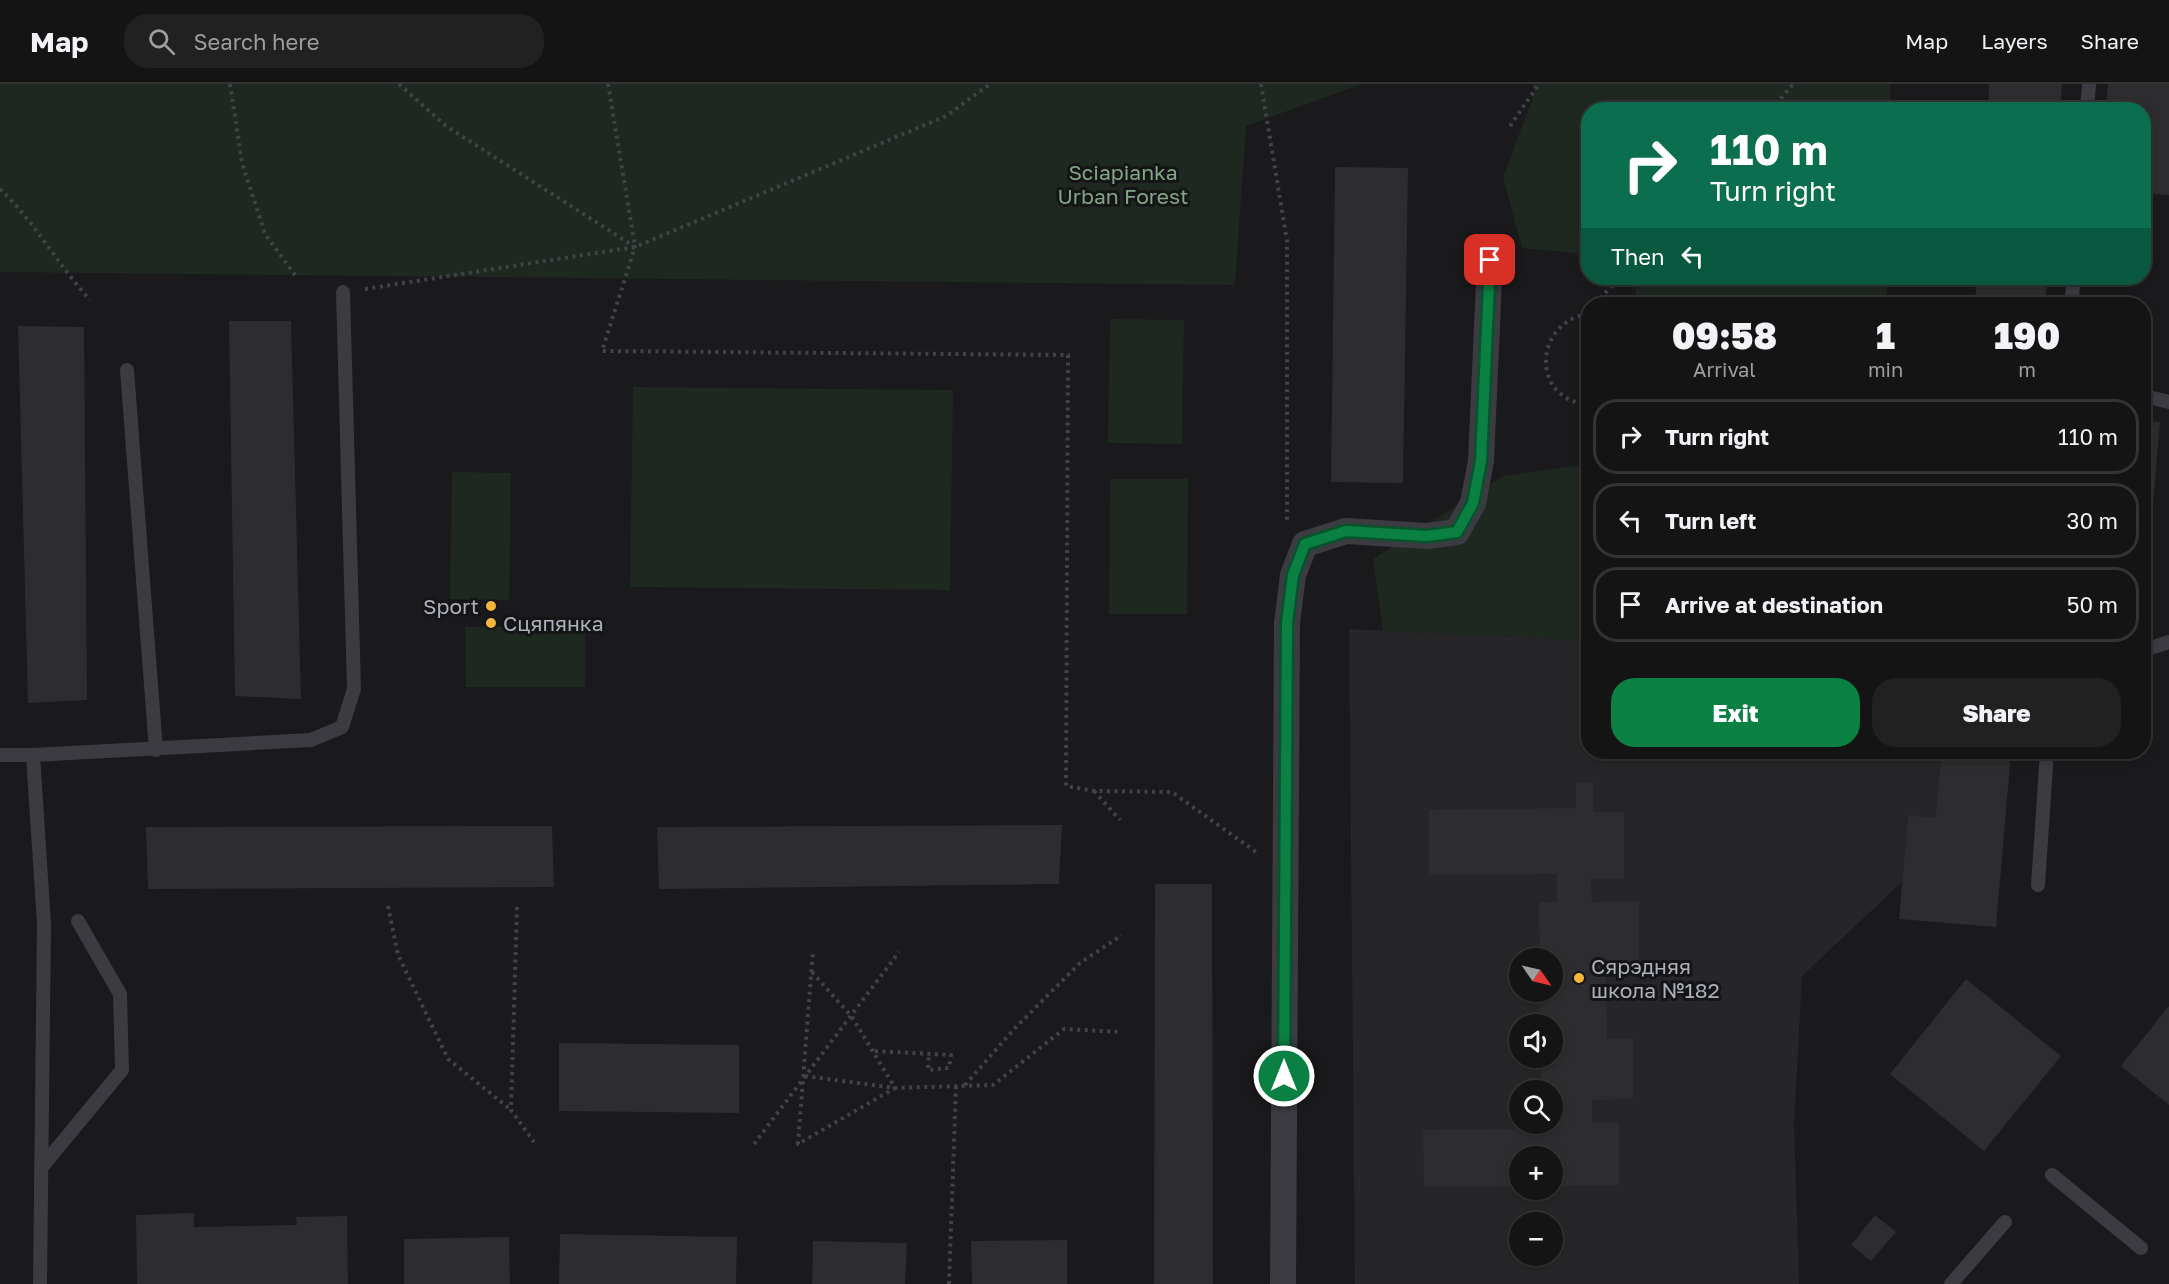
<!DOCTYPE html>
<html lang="en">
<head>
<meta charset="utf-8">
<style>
  :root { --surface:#141415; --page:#212122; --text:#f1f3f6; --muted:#9d9ea0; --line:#333334; --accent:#0b8043 }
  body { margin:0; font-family:"Golos Text",sans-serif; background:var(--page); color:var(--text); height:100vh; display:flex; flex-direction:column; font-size:22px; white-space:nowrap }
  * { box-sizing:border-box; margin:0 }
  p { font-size:20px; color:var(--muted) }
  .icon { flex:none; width:33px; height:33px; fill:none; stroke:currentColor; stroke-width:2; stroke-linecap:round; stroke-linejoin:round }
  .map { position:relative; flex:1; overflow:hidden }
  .panel { position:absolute; left:1581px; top:213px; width:570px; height:462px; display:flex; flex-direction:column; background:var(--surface); border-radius:24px; box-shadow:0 3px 9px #0003,0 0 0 2px var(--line) }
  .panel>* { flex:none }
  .top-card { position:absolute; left:1581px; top:18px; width:570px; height:183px; border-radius:24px; box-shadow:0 3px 9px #0003,0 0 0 2px var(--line); background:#0b6e4f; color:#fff; overflow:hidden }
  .needle { width:39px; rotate:124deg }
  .tools { position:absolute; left:1509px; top:864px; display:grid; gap:12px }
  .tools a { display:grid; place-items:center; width:54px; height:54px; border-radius:50%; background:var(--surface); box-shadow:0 3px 9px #0003,0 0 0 2px var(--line); font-size:30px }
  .pin { position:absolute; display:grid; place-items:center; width:51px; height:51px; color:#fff; margin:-26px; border-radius:12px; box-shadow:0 3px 9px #0006 }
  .me { position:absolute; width:66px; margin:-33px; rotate:0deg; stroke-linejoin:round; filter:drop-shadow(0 0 4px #0008) }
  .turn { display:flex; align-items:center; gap:21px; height:126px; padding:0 30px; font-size:27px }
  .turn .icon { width:78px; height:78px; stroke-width:2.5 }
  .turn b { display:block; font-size:42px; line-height:51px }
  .then { display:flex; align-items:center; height:57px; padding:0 30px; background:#0003; gap:12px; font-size:22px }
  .eta { display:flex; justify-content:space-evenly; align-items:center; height:102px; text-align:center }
  .eta b { font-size:36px; font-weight:800; line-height:42px }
  .cta { display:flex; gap:12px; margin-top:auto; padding:12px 30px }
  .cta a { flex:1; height:69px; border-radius:24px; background:var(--accent); color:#fff; font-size:24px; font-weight:800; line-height:69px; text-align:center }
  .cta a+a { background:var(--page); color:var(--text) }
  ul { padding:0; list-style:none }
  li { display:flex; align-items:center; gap:18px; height:75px; margin:0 12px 9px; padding:0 18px; border:3px solid var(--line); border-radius:24px }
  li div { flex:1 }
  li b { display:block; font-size:22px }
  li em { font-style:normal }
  header { display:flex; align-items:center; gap:36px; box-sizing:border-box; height:84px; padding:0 30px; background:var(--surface); border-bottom:2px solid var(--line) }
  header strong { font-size:28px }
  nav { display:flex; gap:33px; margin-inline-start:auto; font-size:21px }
  .search { width:420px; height:54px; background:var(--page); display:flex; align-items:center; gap:15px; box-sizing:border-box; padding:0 21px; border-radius:24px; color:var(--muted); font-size:22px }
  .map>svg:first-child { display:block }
  .built { fill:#262629; fill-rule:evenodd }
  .green { fill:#1f2721 }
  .building { fill:#2d2d30 }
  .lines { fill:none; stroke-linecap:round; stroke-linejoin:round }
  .path { stroke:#414348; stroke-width:4; stroke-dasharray:3 4.5; stroke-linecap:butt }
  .lane { stroke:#3b3b41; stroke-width:14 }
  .street { stroke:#3b3b41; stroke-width:26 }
  .route-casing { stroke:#07532c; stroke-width:15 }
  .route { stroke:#0b8043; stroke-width:10 }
  .poi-dot { fill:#f2b73c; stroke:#151517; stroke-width:2 }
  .labels { text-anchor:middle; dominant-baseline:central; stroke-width:6; stroke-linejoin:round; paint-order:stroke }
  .park-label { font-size:21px; fill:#83a686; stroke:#151517 }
  .poi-label { font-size:21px; fill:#acb1bb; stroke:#151517; text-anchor:start }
</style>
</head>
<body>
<header>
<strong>Map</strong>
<div class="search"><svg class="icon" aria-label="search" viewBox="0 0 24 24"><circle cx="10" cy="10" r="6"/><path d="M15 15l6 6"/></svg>Search here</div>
<nav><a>Map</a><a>Layers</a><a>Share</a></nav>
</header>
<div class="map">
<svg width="2169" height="1200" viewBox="0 0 2169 1200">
  <rect width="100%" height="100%" fill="#1a1a1c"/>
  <path class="built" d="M 1349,545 L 1588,556 L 1588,668 L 1942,668 L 1935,734 L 1908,732 L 1902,798 L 1802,892 L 1794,1039 L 1799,1200 L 1355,1200 ZM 1520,874 L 1552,874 L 1552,908 L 1520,908 ZM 1520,940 L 1552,940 L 1552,974 L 1520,974 ZM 1520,1006 L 1552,1006 L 1552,1040 L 1520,1040 ZM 1520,1072 L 1552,1072 L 1552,1106 L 1520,1106 ZM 1520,1138 L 1552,1138 L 1552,1172 L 1520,1172 Z"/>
  <path class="green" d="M 0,0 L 1362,0 L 1246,42 L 1235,201 L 0,188 Z
    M 1531,0 L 1891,0 L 1890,25 L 1588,26 L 1588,170 L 1522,164 L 1503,93 L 1535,8 Z
    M 1632,194 L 1887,194 L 1886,220 L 1639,220 Z
    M 1110,235 L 1184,236 L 1182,360 L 1108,359 Z
    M 633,303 L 953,306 L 950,506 L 630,503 Z
    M 1588,380 L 1588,556 L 1383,547 L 1373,475 L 1503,392 Z
    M 452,388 L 511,389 L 509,516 L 450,515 Z
    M 1110,395 L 1188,395 L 1187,530 L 1109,530 Z
    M 585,542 L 585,603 L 466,603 L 465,543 Z"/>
  <path class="building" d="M 1989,0 L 2062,0 L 2060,26 L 1988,26 Z
    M 2108,0 L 2169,0 L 2169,111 L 2144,109 L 2144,26 L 2106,26 Z
    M 1335,83 L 1408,84 L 1403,399 L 1331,398 Z
    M 1977,194 L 2047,194 L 2045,220 L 1975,220 Z
    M 229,237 L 291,237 L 301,615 L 235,612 Z
    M 18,242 L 84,243 L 87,616 L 28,619 Z
    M 2144,337 L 2160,338 L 2149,468 L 2144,467 Z
    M 1942,668 L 2011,668 L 1996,843 L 1899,835 L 1908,731 L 1935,734 Z
    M 1576,699 L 1593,699 L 1593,728 L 1624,728 L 1624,795 L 1591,795 L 1592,818 L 1639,817 L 1639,880 L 1606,880 L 1607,955 L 1633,955 L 1633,1015 L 1592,1016 L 1592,1039 L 1619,1039 L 1619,1101 L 1552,1102 L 1552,1072 L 1520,1072 L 1520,1102 L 1424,1103 L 1423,1046 L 1552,1045 L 1552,1006 L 1541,1006 L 1541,974 L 1552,974 L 1552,940 L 1540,940 L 1540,908 L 1552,908 L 1552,874 L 1540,874 L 1539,818 L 1557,818 L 1557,790 L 1429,791 L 1429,726 L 1576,724 Z
    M 1062,741 L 1059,800 L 659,805 L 657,743 Z
    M 552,742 L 554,803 L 148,805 L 146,743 Z
    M 1155,800 L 1212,800 L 1213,1200 L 1154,1200 Z
    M 1966,895 L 2061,972 L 1984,1067 L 1890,990 Z
    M 2169,922 L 2169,1021 L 2121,982 Z
    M 559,959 L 739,961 L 739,1029 L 559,1027 Z
    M 194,1129 L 194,1143 L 297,1141 L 296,1133 L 347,1132 L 348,1200 L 137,1200 L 136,1131 Z
    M 1875,1131 L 1896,1148 L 1871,1177 L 1851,1161 Z
    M 560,1150 L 737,1153 L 736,1200 L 559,1200 Z
    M 509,1153 L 510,1200 L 404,1200 L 404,1155 Z
    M 1067,1156 L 1067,1200 L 972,1200 L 971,1157 Z
    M 813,1157 L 907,1159 L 905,1200 L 812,1200 Z"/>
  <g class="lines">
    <path class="path" d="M 230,0 L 242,79 L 265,150 L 295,191
      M 399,0 L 446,42 L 635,163 L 602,267 L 1068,271 L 1066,702 L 1094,707 L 1172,708 L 1256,768
      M 608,0 L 635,162
      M 1261,0 L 1287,157 L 1287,436
      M 1771,26 L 1793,0
      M 1510,42 L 1539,0
      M 0,105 C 35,138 57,180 90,216
      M 365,205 L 635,163 L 946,32 L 990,0
      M 1595,220 L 1619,194
      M 1588,230 C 1532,239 1532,317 1588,320
      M 1094,707 L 1120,736
      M 388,822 L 398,871 L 448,975 L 511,1026
      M 517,823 L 511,1026 L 534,1058
      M 812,888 L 852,933 L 895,1004 L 798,1060 L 813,866
      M 875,967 L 951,971 L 949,984 L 928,986 L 929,969
      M 805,992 L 895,1004 L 993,1001 L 1064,945 L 1120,948
      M 965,1001 L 1015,944 L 1080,879 L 1122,851
      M 754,1060 L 899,868
      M 949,1200 L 956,1002"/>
    <path class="lane" d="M 2087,26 L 2089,0
      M 2071,220 L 2074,194
      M 127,286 L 156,666
      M 2144,312 L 2169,318
      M 2144,566 L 2169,558
      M 0,671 L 33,671
      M 2038,801 L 2047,668
      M 41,1084 L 122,986 L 120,910 L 78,837
      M 2052,1091 L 2141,1164
      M 40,1200 L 44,840 L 33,671 L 311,656 L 342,643 L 354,605 L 343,208
      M 1951,1200 L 2005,1138"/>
    <path class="street" d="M 1283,1200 L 1287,539 L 1293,491 L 1305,460 L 1346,447 L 1427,452 L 1457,448 L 1473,419 L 1481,377 L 1490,175"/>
  </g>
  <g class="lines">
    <defs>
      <path id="route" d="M 1284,992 L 1287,539 L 1293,491 L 1305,460 L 1346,447 L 1427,452 L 1457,448 L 1473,419 L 1481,377 L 1490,176"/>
    </defs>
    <use href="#route" class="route-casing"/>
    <use href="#route" class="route"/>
  </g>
  <g class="poi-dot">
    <circle cx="491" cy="522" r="6"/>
    <circle cx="491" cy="539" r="6"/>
    <circle cx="1579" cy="894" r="6"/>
  </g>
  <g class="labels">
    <g class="park-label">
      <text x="1123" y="88">Sciapianka<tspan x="1123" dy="24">Urban Forest</tspan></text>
    </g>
    <g class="poi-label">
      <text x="479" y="522" text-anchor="end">Sport</text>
      <text x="503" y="539">Сцяпянка</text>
      <text x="1591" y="882">Сярэдняя<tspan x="1591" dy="24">школа №182</tspan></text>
    </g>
  </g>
</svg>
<div class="tools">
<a><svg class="needle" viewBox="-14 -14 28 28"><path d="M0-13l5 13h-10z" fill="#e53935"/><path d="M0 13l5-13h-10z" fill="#9d9ea0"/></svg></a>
<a><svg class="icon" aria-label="sound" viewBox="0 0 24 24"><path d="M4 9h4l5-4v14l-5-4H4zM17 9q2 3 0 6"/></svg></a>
<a><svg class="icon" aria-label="search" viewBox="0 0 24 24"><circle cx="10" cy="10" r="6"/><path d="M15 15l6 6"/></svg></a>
<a>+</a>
<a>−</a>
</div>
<div class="pin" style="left:1490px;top:176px;background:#d93025"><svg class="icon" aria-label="arrive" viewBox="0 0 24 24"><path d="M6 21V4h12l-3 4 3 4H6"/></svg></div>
<svg class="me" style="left:1284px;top:992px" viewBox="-20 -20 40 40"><circle r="17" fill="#0b8043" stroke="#fff" stroke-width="3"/><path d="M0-11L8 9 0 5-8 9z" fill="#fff"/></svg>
<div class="top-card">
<div class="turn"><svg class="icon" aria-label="right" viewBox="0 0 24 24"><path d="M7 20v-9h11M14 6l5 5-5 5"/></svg><div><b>110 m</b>Turn right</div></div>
<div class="then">Then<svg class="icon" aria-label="left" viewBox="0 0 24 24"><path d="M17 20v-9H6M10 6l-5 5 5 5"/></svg></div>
</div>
<section class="panel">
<div class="eta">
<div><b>09:58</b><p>Arrival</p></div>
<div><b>1</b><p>min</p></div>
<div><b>190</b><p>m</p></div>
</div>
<ul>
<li><svg class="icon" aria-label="right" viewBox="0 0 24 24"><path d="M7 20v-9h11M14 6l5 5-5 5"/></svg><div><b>Turn right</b></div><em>110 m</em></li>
<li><svg class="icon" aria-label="left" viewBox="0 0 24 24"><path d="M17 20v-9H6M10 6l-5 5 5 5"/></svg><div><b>Turn left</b></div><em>30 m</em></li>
<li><svg class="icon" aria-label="arrive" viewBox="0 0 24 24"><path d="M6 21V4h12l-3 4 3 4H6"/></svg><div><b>Arrive at destination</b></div><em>50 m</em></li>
</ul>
<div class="cta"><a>Exit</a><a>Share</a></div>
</section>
</div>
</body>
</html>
